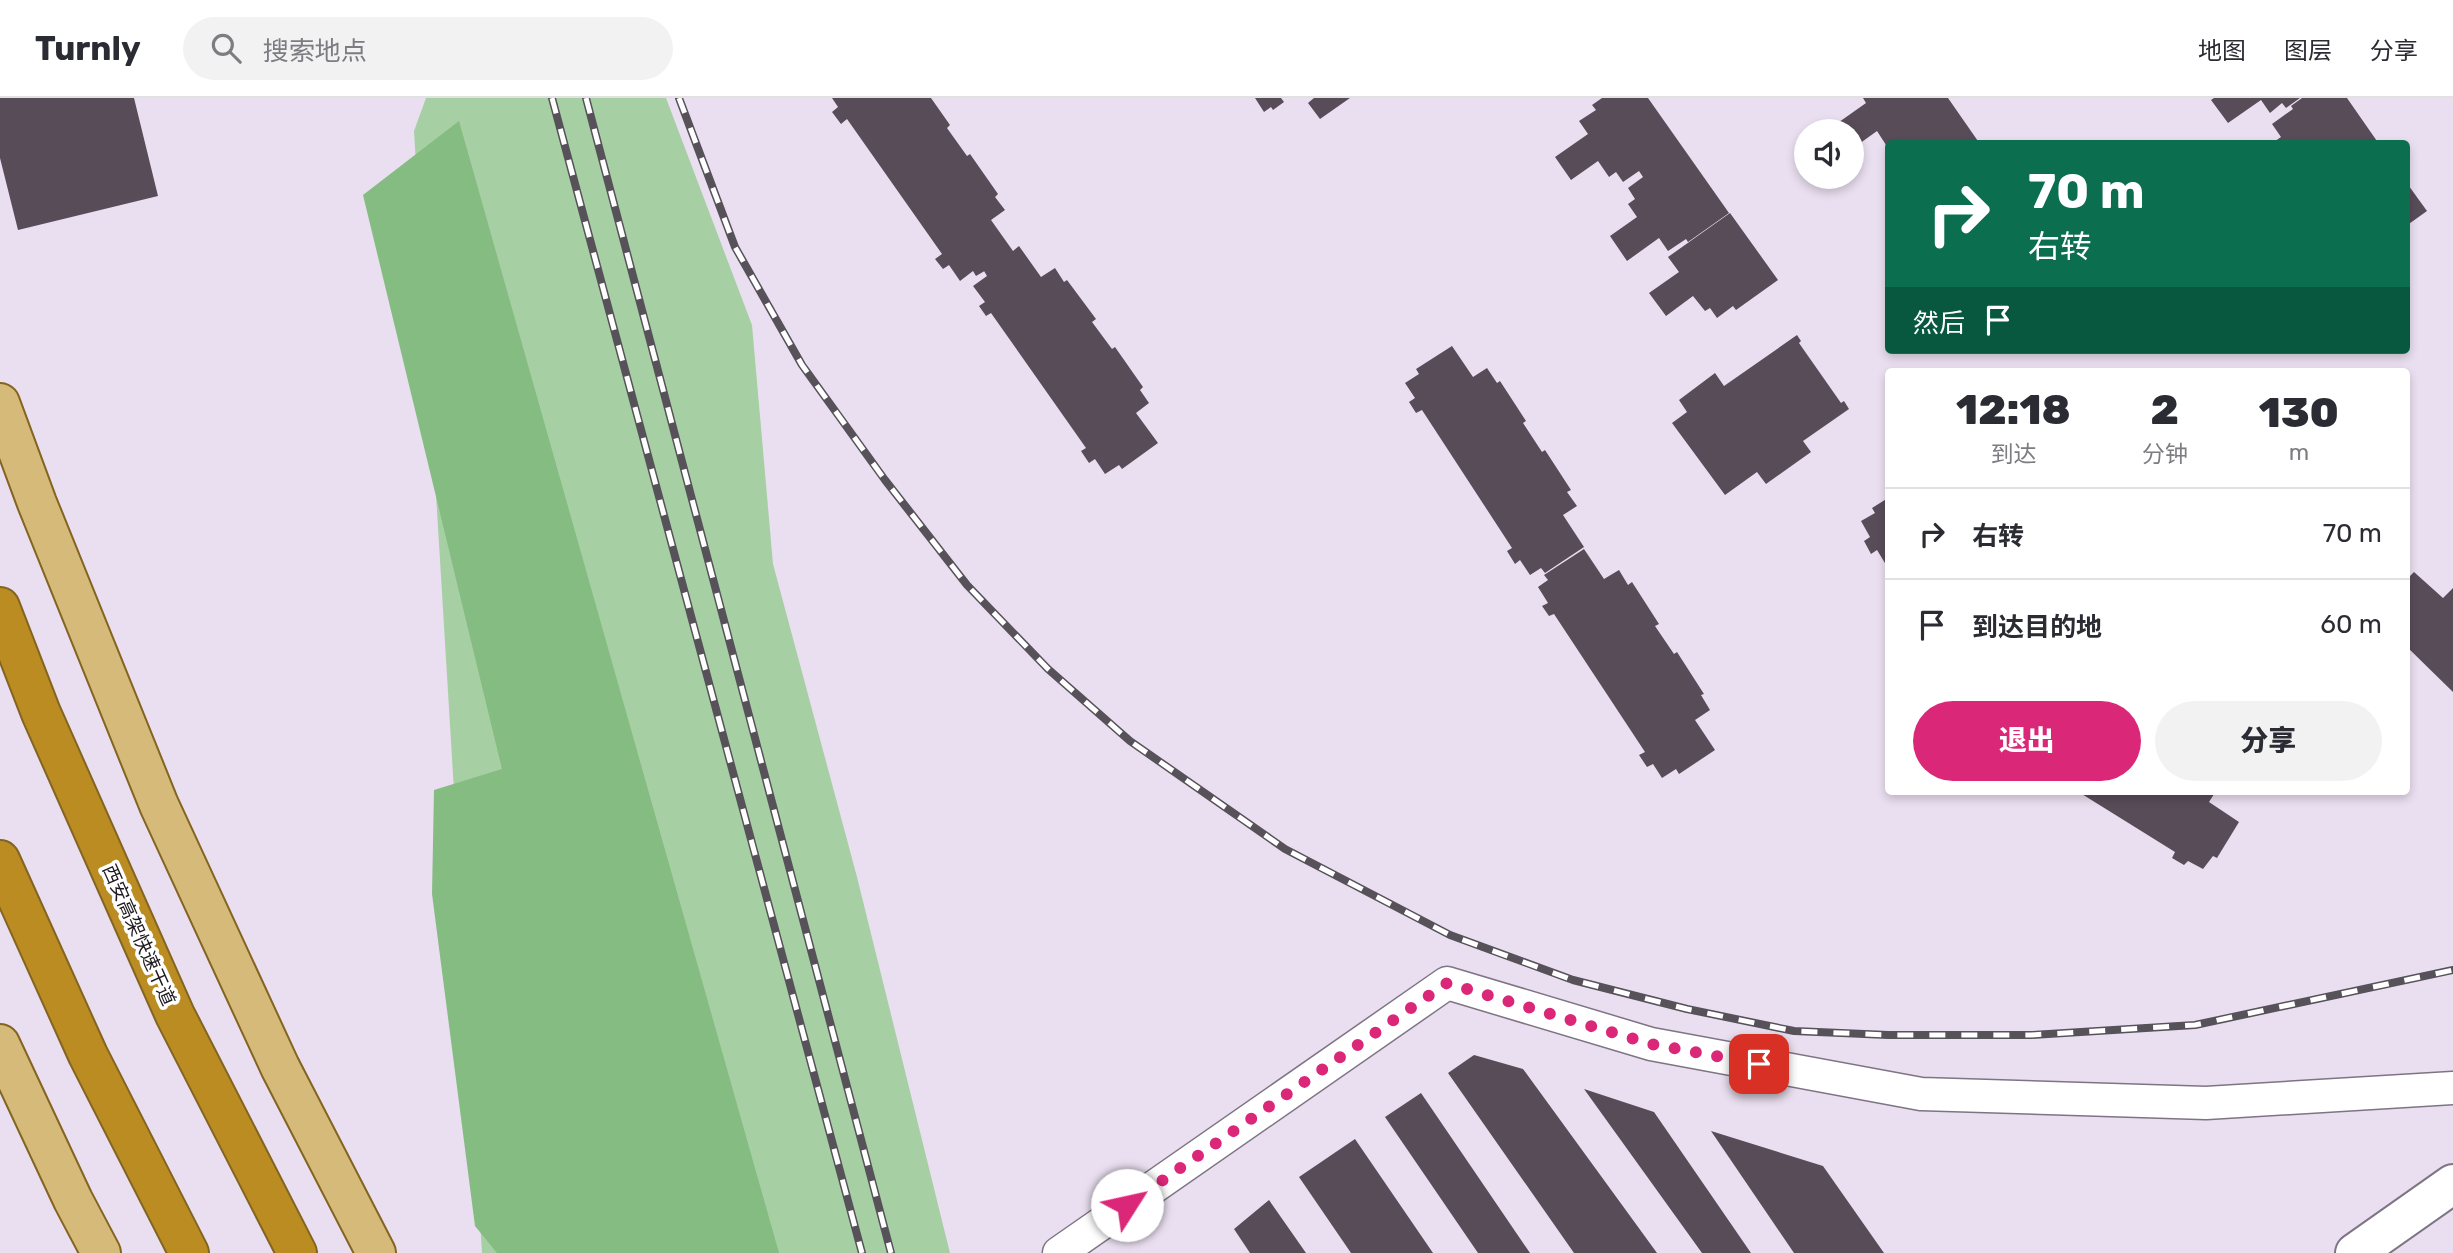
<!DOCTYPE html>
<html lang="zh">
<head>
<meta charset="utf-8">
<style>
  :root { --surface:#fff; --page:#f2f2f3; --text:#2b2b33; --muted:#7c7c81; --line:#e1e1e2; --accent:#db2777 }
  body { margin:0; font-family:Rubik,"Noto Sans SC",sans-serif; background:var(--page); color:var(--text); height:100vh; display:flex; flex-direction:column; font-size:26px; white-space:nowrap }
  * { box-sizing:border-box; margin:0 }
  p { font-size:23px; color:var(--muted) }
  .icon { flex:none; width:38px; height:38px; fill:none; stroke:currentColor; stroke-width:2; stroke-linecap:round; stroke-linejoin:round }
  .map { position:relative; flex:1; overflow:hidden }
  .drawer { position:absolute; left:1885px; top:270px; width:525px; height:427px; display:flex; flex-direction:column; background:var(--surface); border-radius:7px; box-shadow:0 4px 10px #0003 }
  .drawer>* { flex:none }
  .banner { position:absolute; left:1885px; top:42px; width:525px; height:214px; border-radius:7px; box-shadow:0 4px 10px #0003; background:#0b6e4f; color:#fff; overflow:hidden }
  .tools { position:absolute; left:1794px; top:21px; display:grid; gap:14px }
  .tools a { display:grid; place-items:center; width:70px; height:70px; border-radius:50%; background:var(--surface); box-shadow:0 4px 10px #0003; font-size:35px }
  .pin { position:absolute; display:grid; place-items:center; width:60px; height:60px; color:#fff; margin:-30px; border-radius:14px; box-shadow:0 4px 10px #0006 }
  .me { position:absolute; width:77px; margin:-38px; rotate:55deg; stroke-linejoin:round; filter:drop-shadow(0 0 5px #0008) }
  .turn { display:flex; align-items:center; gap:24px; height:147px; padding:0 28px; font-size:32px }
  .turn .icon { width:91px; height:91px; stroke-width:2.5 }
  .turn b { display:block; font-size:49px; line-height:60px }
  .then { display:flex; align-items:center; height:66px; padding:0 28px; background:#0003; gap:14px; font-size:26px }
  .eta { display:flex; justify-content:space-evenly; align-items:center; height:119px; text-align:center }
  .eta b { font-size:42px; font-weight:800; line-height:49px }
  .cta { display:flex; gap:14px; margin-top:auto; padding:14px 28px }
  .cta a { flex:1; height:80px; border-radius:42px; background:var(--accent); color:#fff; font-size:28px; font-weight:800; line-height:80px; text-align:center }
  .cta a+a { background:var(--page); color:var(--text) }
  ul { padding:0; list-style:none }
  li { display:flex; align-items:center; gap:21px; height:91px; padding:0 28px; border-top:2px solid var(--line) }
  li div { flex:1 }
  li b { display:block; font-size:26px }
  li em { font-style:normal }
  header { display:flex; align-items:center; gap:42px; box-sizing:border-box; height:98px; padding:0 35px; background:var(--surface); border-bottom:2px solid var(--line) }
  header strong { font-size:33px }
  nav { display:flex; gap:38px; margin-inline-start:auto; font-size:24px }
  .search { width:490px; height:63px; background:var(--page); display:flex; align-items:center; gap:18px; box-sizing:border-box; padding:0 24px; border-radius:38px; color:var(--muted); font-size:26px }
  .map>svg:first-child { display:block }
  .green { fill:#a7cfa4 }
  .forest { fill:#85bc81 }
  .building { fill:#594c59 }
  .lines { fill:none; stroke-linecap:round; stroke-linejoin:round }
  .street-casing { stroke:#7e7483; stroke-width:35 }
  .secondary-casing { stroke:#7e7483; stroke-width:42 }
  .primary-casing { stroke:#836421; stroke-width:42 }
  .highway-casing { stroke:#836421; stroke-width:42 }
  .street { stroke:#fff; stroke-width:32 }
  .secondary { stroke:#fff; stroke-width:38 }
  .primary { stroke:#d6ba7a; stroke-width:38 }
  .highway { stroke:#ba8c22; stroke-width:38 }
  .rail-casing { stroke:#57515a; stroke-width:8 }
  .rail { stroke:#fff; stroke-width:5; stroke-dasharray:16; stroke-linecap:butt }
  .route { stroke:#db2777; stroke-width:12; stroke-dasharray:0 21.6 }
  .labels { text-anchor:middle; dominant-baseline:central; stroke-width:7; stroke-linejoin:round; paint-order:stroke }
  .street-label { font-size:19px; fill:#1d191f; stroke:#fff }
</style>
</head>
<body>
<header>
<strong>Turnly</strong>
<div class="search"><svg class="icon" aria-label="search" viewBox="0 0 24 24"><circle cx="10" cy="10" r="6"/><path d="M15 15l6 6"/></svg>搜索地点</div>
<nav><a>地图</a><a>图层</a><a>分享</a></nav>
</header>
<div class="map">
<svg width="2453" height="1155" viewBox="0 0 2453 1155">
  <rect width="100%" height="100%" fill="#eadff0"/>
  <path class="green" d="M 426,0 L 666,0 L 752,227 L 773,466 L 857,779 L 950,1155 L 482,1155 L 414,33 Z"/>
  <path class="forest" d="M 459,23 L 779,1155 L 497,1155 L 475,1128 L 432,796 L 434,692 L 502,671 L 363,97 Z"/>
  <path class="building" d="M 0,0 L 134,0 L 158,98 L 18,132 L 0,60 Z
    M 832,0 L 931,0 L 950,27 L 947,30 L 967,58 L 970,56 L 998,96 L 995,99 L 1005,112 L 991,122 L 1013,153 L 1019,148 L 1041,179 L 1055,170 L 1064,184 L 1067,182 L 1096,221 L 1092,224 L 1112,251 L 1115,249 L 1143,289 L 1140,292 L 1149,305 L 1136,315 L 1158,345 L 1122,371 L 1119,367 L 1105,376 L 1095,361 L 1089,365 L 1081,353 L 1086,350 L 991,215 L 986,218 L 979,208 L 985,204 L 973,188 L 987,178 L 984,173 L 988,171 L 976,178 L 973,173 L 960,183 L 949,167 L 943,171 L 935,161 L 942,156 L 847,21 L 841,26 L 832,14 L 838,9 Z
    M 1255,0 L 1281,0 L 1284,4 L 1273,12 L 1271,9 L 1264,14 Z
    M 1314,0 L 1350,0 L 1320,21 L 1308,5 Z
    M 1602,0 L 1648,0 L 1729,115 L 1688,144 L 1686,141 L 1668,153 L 1659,140 L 1627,163 L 1610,138 L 1637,119 L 1628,106 L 1635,101 L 1628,90 L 1643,79 L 1639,73 L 1623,84 L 1616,74 L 1609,79 L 1598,63 L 1571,82 L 1555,59 L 1588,36 L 1579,23 L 1596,12 L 1592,7 Z
    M 1863,0 L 1948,0 L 1980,46 L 1918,46 L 1916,43 L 1912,46 L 1895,46 L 1893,44 L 1888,46 L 1888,50 L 1877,33 L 1852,51 L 1852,33 L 1834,33 L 1832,29 L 1866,5 Z
    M 2214,0 L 2300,0 L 2286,10 L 2282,5 L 2270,15 L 2261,2 L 2228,25 L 2211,2 Z
    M 2302,0 L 2347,0 L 2379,46 L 2271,46 L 2281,39 L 2272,26 L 2293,11 L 2291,8 Z
    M 2406,84 L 2427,113 L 2406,128 Z
    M 1730,115 L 1778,182 L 1736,212 L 1733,208 L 1717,220 L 1710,210 L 1705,213 L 1693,198 L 1666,218 L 1649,195 L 1679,174 L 1668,159 Z
    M 1797,237 L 1801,243 L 1799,245 L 1841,305 L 1844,303 L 1849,311 L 1803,343 L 1811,354 L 1766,386 L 1757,374 L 1725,397 L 1672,325 L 1687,314 L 1679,302 L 1715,275 L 1724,288 Z
    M 1452,248 L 1473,279 L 1487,270 L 1497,285 L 1500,283 L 1526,323 L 1523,325 L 1542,354 L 1545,352 L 1571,392 L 1567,394 L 1577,408 L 1563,417 L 1584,449 L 1545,475 L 1541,470 L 1530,477 L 1520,462 L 1515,466 L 1507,453 L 1512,450 L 1422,312 L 1416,315 L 1409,304 L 1415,300 L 1405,285 L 1419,276 L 1416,271 Z
    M 1888,400 L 1888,470 L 1877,452 L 1871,456 L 1864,443 L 1870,439 L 1861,423 L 1875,415 L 1872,410 Z
    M 1584,451 L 1604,481 L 1619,472 L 1628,487 L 1632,484 L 1659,526 L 1655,528 L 1674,556 L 1677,554 L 1704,596 L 1701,597 L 1710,612 L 1695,622 L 1715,652 L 1679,676 L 1676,671 L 1662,680 L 1653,666 L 1647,669 L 1639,657 L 1645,654 L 1554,516 L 1549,518 L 1542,508 L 1548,505 L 1538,489 L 1548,482 L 1544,477 Z
    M 2414,474 L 2443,500 L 2453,490 L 2453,594 L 2406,548 L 2406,482 Z
    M 2077,693 L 2216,693 L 2209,704 L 2239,724 L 2217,760 L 2213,758 L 2203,771 L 2188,763 L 2184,767 L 2172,760 L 2175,754 Z
    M 1474,957 L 1523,971 L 1657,1155 L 1574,1155 L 1448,975 Z
    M 1584,991 L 1654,1014 L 1751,1155 L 1702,1155 Z
    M 1421,995 L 1530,1155 L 1478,1155 L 1385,1019 Z
    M 1711,1033 L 1823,1068 L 1884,1155 L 1794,1155 Z
    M 1355,1041 L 1433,1155 L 1351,1155 L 1299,1079 Z
    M 1269,1102 L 1306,1155 L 1250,1155 L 1234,1131 Z"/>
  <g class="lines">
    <defs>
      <path id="street" d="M 1059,1155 L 1447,885 L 1651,946 L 1921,996 L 2206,1005 L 2453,990"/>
      <path id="secondary" d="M 2355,1155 L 2453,1086"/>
      <path id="primary" d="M 0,305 L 37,405 L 159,707 L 280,969 L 376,1155
        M 0,946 L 73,1102 L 101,1155"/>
      <path id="highway" d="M 0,509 L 41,615 L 175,917 L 297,1155
        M 0,762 L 88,957 L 189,1155"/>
    </defs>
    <use href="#street" class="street-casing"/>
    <use href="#secondary" class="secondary-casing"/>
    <use href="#primary" class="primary-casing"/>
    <use href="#highway" class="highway-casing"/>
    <use href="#street" class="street"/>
    <use href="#secondary" class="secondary"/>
    <use href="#primary" class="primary"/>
    <use href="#highway" class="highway"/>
    <defs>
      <path id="rail" d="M 552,0 L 862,1155
        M 586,0 L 891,1155
        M 679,0 L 735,149 L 802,267 L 885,382 L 967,487 L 1048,571 L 1130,643 L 1285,751 L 1450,837 L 1573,882 L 1687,911 L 1794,933 L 1888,937 L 2031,937 L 2195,927 L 2453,872"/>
    </defs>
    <use href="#rail" class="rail-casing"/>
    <use href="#rail" class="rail"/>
  </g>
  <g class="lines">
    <path class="route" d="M 1127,1107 L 1447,885 L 1651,946 L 1759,966"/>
  </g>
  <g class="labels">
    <g class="street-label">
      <text transform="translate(139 837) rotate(66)">西安高架快速干道</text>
    </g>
  </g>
</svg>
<div class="tools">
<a><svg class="icon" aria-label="sound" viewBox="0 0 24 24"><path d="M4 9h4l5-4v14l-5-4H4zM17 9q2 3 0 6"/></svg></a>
</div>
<div class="pin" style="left:1759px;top:966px;background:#d93025"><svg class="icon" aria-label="arrive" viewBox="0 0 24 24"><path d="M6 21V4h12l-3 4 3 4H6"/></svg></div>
<svg class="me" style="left:1127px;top:1107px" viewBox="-20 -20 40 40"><circle r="19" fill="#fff"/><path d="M0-13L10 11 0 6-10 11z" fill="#db2777"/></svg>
<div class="banner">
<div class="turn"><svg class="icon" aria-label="right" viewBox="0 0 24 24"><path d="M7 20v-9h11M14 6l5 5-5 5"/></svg><div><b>70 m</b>右转</div></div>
<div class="then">然后<svg class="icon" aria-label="arrive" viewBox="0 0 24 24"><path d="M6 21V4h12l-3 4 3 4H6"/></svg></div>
</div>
<section class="drawer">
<div class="eta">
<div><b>12:18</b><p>到达</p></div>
<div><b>2</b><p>分钟</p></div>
<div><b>130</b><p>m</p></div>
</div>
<ul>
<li><svg class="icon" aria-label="right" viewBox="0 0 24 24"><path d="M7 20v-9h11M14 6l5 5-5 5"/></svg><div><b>右转</b></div><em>70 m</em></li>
<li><svg class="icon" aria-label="arrive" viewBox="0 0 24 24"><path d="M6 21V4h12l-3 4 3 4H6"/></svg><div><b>到达目的地</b></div><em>60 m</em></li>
</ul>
<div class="cta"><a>退出</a><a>分享</a></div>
</section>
</div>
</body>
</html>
